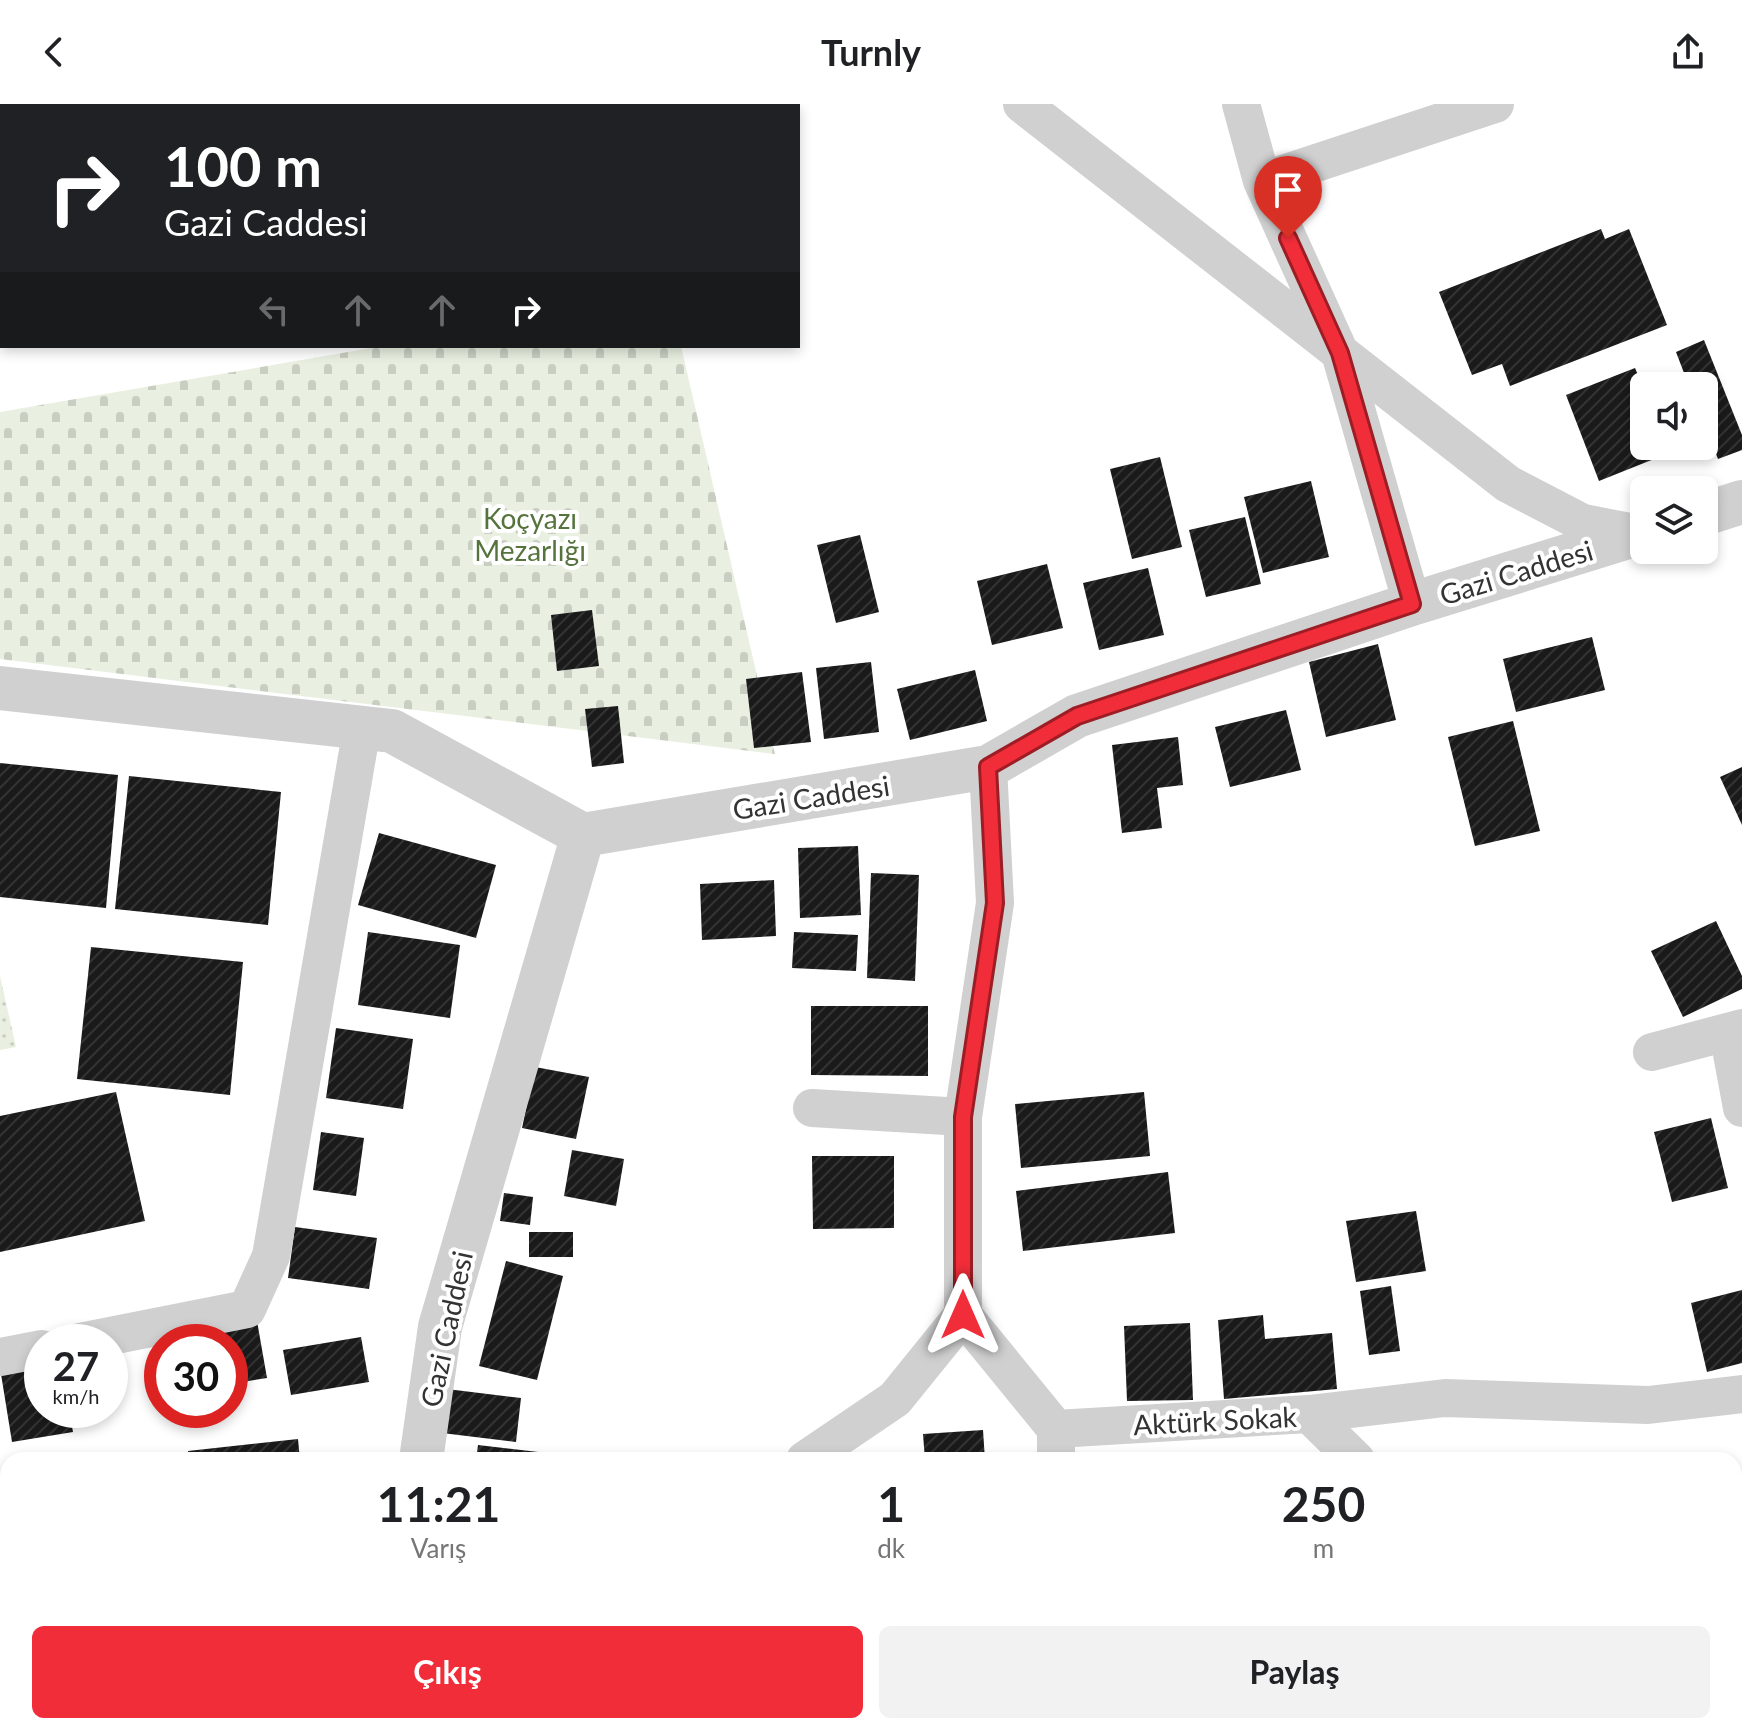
<!DOCTYPE html>
<html lang="tr">
<head>
<meta charset="utf-8">
<style>
  :root { --surface:#fff; --page:#f2f2f2; --text:#202124; --muted:#757577; --accent:#f12d39 }
  body { margin:0; font-family:Lato,sans-serif; background:var(--page); color:var(--text); height:100vh; display:flex; flex-direction:column; font-size:30px; white-space:nowrap }
  * { box-sizing:border-box; margin:0 }
  p { font-size:26px; color:var(--muted) }
  .icon { flex:none; width:44px; height:44px; fill:none; stroke:currentColor; stroke-width:2; stroke-linecap:round; stroke-linejoin:round }
  .map { position:relative; flex:1; overflow:hidden }
  .panel { position:absolute; left:0px; top:1348px; width:1742px; height:282px; display:flex; flex-direction:column; background:var(--surface); border-radius:24px 24px 0 0; box-shadow:0 4px 12px #0003 }
  .panel>* { flex:none }
  .banner { position:absolute; left:0px; top:0px; width:800px; height:244px; box-shadow:0 4px 12px #0003; background:#202124; color:#fff; overflow:hidden }
  .buttons { position:absolute; left:1630px; top:268px; display:grid; gap:16px }
  .buttons a { display:grid; place-items:center; width:88px; height:88px; border-radius:12px; background:var(--surface); box-shadow:0 4px 12px #0003; font-size:40px }
  .speed { position:absolute; left:24px; top:1220px; display:flex; gap:16px; font-size:40px; font-weight:700; text-align:center }
  .speed>* { display:grid; place-content:center; width:104px; height:104px; border-radius:50%; background:var(--surface); box-shadow:0 4px 12px #0003; line-height:1 }
  .speed small { font-size:20px; font-weight:400 }
  .speed .limit { border:12px solid #d22; background:#fff; color:#111 }
  .pin { position:absolute; display:grid; place-items:center; width:68px; height:68px; color:#fff; margin:-82px -34px; border-radius:50% 50% 50% 0; rotate:-45deg; box-shadow:0 0 8px #0007 }
  .pin .icon { rotate:45deg }
  .me { position:absolute; width:88px; margin:-44px; rotate:0deg; stroke-linejoin:round; filter:drop-shadow(0 0 6px #0008) }
  .turn { display:flex; align-items:center; gap:28px; height:168px; padding:0 32px; font-size:36px }
  .turn .icon { width:104px; height:104px; stroke-width:2.5 }
  .turn b { display:block; font-size:56px; line-height:68px }
  .lanes { display:flex; align-items:center; height:76px; padding:0 32px; background:#0003; justify-content:center; gap:40px; direction:ltr }
  .lanes .off { opacity:.35 }
  .eta { display:flex; justify-content:space-evenly; align-items:center; height:136px; text-align:center }
  .eta b { font-size:48px; font-weight:700; line-height:56px }
  .primary-button { display:flex; gap:16px; margin-top:auto; padding:16px 32px }
  .primary-button a { flex:1; height:92px; border-radius:12px; background:var(--accent); color:#fff; font-size:32px; font-weight:700; line-height:92px; text-align:center }
  .primary-button a+a { background:var(--page); color:var(--text) }
  header { display:flex; justify-content:space-between; align-items:center; height:104px; padding:0 32px; background:var(--surface); font-size:36px; font-weight:700 }
  .map>svg:first-child { display:block }
  .cemetery { fill:url(#cemetery-stones) }
  .park { fill:url(#park-dots) }
  .building { fill:url(#building-hatch) }
  .lines { fill:none; stroke-linecap:round; stroke-linejoin:round }
  .service { stroke:#d0d0d0; stroke-width:18 }
  .minor { stroke:#d0d0d0; stroke-width:38 }
  .tertiary { stroke:#d0d0d0; stroke-width:44 }
  .route-casing { stroke:#9d1d25; stroke-width:20 }
  .route { stroke:#f12d39; stroke-width:14 }
  .labels { text-anchor:middle; dominant-baseline:central; stroke-width:8; stroke-linejoin:round; paint-order:stroke }
  .park-label { font-size:28px; fill:#55733c; stroke:#fff }
  .street-label { font-size:28px; fill:#333; stroke:#fff }
</style>
</head>
<body>
<header><svg class="icon" aria-label="back" viewBox="0 0 24 24"><path d="M15 5l-7 7 7 7"/></svg>Turnly<svg class="icon" aria-label="share" viewBox="0 0 24 24"><path d="M12 15V3M7 8l5-5 5 5M5 13v7h14v-7"/></svg></header>
<div class="map">
<svg width="1742" height="1629" viewBox="0 0 1742 1629">
  <defs>
    <pattern id="cemetery-stones" width="16" height="16" patternUnits="userSpaceOnUse" patternTransform="scale(2)"><rect width="16" height="16" fill="#e9f0e1"/><path d="M2 7V4a2 2 0 0 1 4 0v3zM10 15v-3a2 2 0 0 1 4 0v3z" fill="#c8cec2"/></pattern>
    <pattern id="park-dots" width="8" height="8" patternUnits="userSpaceOnUse" patternTransform="scale(2)"><rect width="8" height="8" fill="#e9f0e1"/><path d="M2 2h.1M6 6h.1" fill="none" stroke="#c8cec2" stroke-width="1.8" stroke-linecap="round"/></pattern>
    <pattern id="building-hatch" width="6" height="6" patternUnits="userSpaceOnUse" patternTransform="scale(2)"><rect width="6" height="6" fill="#1a1a1a"/><path d="M-1 1l2-2M0 6l6-6M5 7l2-2" fill="none" stroke="#333"/></pattern>
  </defs>
  <rect width="100%" height="100%" fill="#fff"/>
  <path class="cemetery" d="M 383,242 L 681,242 L 775,650 L 0,555 L 0,308 Z"/>
  <path class="park" d="M 0,872 L 16,943 L 0,946 Z"/>
  <path class="building" d="M 1601,125 L 1605,135 L 1629,125 L 1667,221 L 1510,282 L 1502,260 L 1472,271 L 1439,188 Z
    M 1704,236 L 1742,331 L 1742,346 L 1718,355 L 1704,319 L 1704,282 L 1689,282 L 1676,248 Z
    M 1635,264 L 1644,285 L 1644,342 L 1666,342 L 1669,349 L 1599,377 L 1566,291 Z
    M 1160,353 L 1182,443 L 1132,455 L 1110,365 Z
    M 1311,377 L 1329,453 L 1263,469 L 1244,393 Z
    M 1245,413 L 1261,480 L 1206,493 L 1189,426 Z
    M 860,431 L 879,508 L 836,519 L 817,441 Z
    M 1047,460 L 1063,524 L 992,541 L 977,477 Z
    M 1148,464 L 1164,531 L 1099,546 L 1083,479 Z
    M 592,506 L 599,562 L 557,567 L 551,511 Z
    M 1592,533 L 1605,586 L 1516,608 L 1503,555 Z
    M 1378,540 L 1396,616 L 1326,633 L 1309,558 Z
    M 871,558 L 879,628 L 824,635 L 816,564 Z
    M 975,566 L 987,617 L 910,636 L 897,585 Z
    M 802,568 L 811,638 L 754,644 L 746,575 Z
    M 618,602 L 624,659 L 592,663 L 585,605 Z
    M 1286,606 L 1301,666 L 1230,683 L 1215,623 Z
    M 1513,617 L 1540,727 L 1475,742 L 1448,633 Z
    M 1178,633 L 1183,681 L 1157,684 L 1162,724 L 1122,729 L 1112,641 Z
    M 0,659 L 118,671 L 106,804 L 0,793 Z
    M 1742,663 L 1742,721 L 1720,673 Z
    M 129,672 L 281,688 L 268,821 L 115,805 Z
    M 379,729 L 496,761 L 476,834 L 358,801 Z
    M 858,742 L 861,811 L 800,814 L 798,744 Z
    M 871,769 L 919,771 L 915,877 L 867,874 Z
    M 774,776 L 776,832 L 702,836 L 700,780 Z
    M 1716,817 L 1742,872 L 1742,885 L 1683,913 L 1651,847 Z
    M 368,828 L 460,841 L 450,914 L 358,901 Z
    M 794,828 L 858,831 L 856,867 L 792,864 Z
    M 91,843 L 243,858 L 230,991 L 77,975 Z
    M 811,902 L 928,902 L 928,972 L 811,971 Z
    M 336,924 L 413,935 L 403,1005 L 326,994 Z
    M 535,963 L 589,973 L 576,1035 L 522,1024 Z
    M 116,988 L 145,1117 L 0,1148 L 0,1012 Z
    M 1144,988 L 1150,1052 L 1021,1064 L 1015,1000 Z
    M 1711,1014 L 1728,1084 L 1672,1098 L 1654,1028 Z
    M 321,1028 L 364,1034 L 356,1092 L 313,1086 Z
    M 572,1046 L 624,1055 L 616,1102 L 564,1092 Z
    M 812,1052 L 894,1052 L 894,1124 L 813,1125 Z
    M 1168,1068 L 1175,1129 L 1023,1147 L 1016,1087 Z
    M 504,1089 L 533,1093 L 530,1121 L 500,1117 Z
    M 1416,1107 L 1426,1167 L 1356,1178 L 1346,1117 Z
    M 295,1123 L 377,1134 L 369,1185 L 288,1174 Z
    M 529,1128 L 573,1128 L 573,1153 L 529,1153 Z
    M 506,1157 L 563,1172 L 537,1276 L 479,1262 Z
    M 1391,1182 L 1400,1247 L 1369,1251 L 1360,1187 Z
    M 1742,1186 L 1742,1259 L 1707,1268 L 1691,1199 Z
    M 1263,1211 L 1265,1235 L 1332,1229 L 1337,1285 L 1224,1295 L 1218,1216 Z
    M 257,1217 L 267,1274 L 230,1280 L 230,1238 L 200,1238 L 198,1227 Z
    M 1190,1219 L 1193,1296 L 1127,1297 L 1124,1222 Z
    M 361,1233 L 369,1278 L 291,1291 L 283,1246 Z
    M 42,1263 L 42,1306 L 69,1306 L 73,1328 L 12,1338 L 1,1270 Z
    M 447,1285 L 521,1294 L 516,1338 L 442,1329 Z
    M 983,1326 L 985,1356 L 925,1356 L 923,1330 Z
    M 298,1335 L 300,1356 L 188,1356 L 188,1347 Z
    M 478,1341 L 547,1349 L 546,1356 L 476,1356 Z
    M 155,1348 L 156,1356 L 105,1356 L 105,1354 Z
    M 704,1349 L 704,1356 L 660,1356 L 660,1352 Z
    M 0,1459 L 8,1498 L 8,1516 L 0,1517 Z
    M 8,1565 L 8,1622 L 36,1622 L 38,1629 L 0,1629 L 0,1567 Z
    M 78,1622 L 148,1622 L 150,1629 L 79,1629 Z
    M 189,1622 L 271,1622 L 272,1629 L 191,1629 Z
    M 436,1622 L 481,1622 L 483,1629 L 437,1629 Z
    M 763,1622 L 849,1622 L 849,1629 L 762,1629 Z
    M 1015,1622 L 1064,1622 L 1065,1629 L 1015,1629 Z
    M 1270,1624 L 1318,1625 L 1317,1629 L 1270,1629 Z"/>
  <g class="lines">
    <path class="service" d="M 1405,1629 L 1406,1622"/>
    <path class="minor" d="M 229,0 L 230,2
      M 1022,0 L 1508,380 L 1583,419 L 1640,430
      M 1241,0 L 1262,77 L 1340,249 L 1412,500
      M 1262,77 L 1495,0
      M 988,663 L 995,799 L 963,1013 L 963,1211 L 1056,1325 L 1056,1356
      M 1728,928 L 1742,1004
      M 1652,948 L 1742,924
      M 812,1004 L 963,1013
      M 80,1238 L 247,1205 L 271,1152 L 362,624
      M 0,1253 L 42,1245
      M 1309,1310 L 1445,1294 L 1648,1301 L 1742,1290
      M 1056,1325 L 1309,1310 L 1356,1356
      M 805,1356 L 895,1295 L 963,1211
      M 745,1629 L 746,1622
      M 931,1629 L 934,1622"/>
    <path class="tertiary" d="M 1704,410 L 1742,398
      M 0,584 L 392,627 L 583,731
      M 421,1356 L 440,1223 L 583,731 L 988,663 L 1077,612 L 1412,500 L 1644,428
      M 380,1629 L 382,1622"/>
  </g>
  <g class="lines">
    <defs>
      <path id="route" d="M 963,1211 L 963,1013 L 995,799 L 988,663 L 1077,612 L 1412,500 L 1340,249 L 1288,134"/>
    </defs>
    <use href="#route" class="route-casing"/>
    <use href="#route" class="route"/>
  </g>
  <g class="labels">
    <g class="park-label">
      <text x="530" y="414">Koçyazı<tspan x="530" dy="32">Mezarlığı</tspan></text>
    </g>
    <g class="street-label">
      <text transform="translate(1516 468) rotate(-17)">Gazi Caddesi</text>
      <text transform="translate(811 693) rotate(-9)">Gazi Caddesi</text>
      <text transform="translate(446 1225) rotate(-78)">Gazi Caddesi</text>
      <text transform="translate(1215 1316) rotate(-3)">Aktürk Sokak</text>
    </g>
  </g>
</svg>
<div class="buttons">
<a><svg class="icon" aria-label="sound" viewBox="0 0 24 24"><path d="M4 9h4l5-4v14l-5-4H4zM17 9q2 3 0 6"/></svg></a>
<a><svg class="icon" aria-label="layers" viewBox="0 0 24 24"><path d="M12 4l9 5-9 5-9-5zM3 14l9 5 9-5"/></svg></a>
</div>
<div class="speed"><div>27<small>km/h</small></div><div class="limit">30</div></div>
<div class="pin" style="left:1288px;top:134px;background:#d93025"><svg class="icon" aria-label="arrive" viewBox="0 0 24 24"><path d="M6 21V4h12l-3 4 3 4H6"/></svg></div>
<svg class="me" style="left:963px;top:1211px" viewBox="-20 -20 40 40"><path d="M0-17L14 15 0 8-14 15z" fill="#f12d39" stroke="#fff" stroke-width="4"/></svg>
<div class="banner">
<div class="turn"><svg class="icon" aria-label="right" viewBox="0 0 24 24"><path d="M7 20v-9h11M14 6l5 5-5 5"/></svg><div><b>100 m</b>Gazi Caddesi</div></div>
<div class="lanes"><svg class="icon off" aria-label="left" viewBox="0 0 24 24"><path d="M17 20v-9H6M10 6l-5 5 5 5"/></svg><svg class="icon off" aria-label="ahead" viewBox="0 0 24 24"><path d="M12 20V5M6 11l6-6 6 6"/></svg><svg class="icon off" aria-label="ahead" viewBox="0 0 24 24"><path d="M12 20V5M6 11l6-6 6 6"/></svg><svg class="icon" aria-label="right" viewBox="0 0 24 24"><path d="M7 20v-9h11M14 6l5 5-5 5"/></svg></div>
</div>
<section class="panel">
<div class="eta">
<div><b>11:21</b><p>Varış</p></div>
<div><b>1</b><p>dk</p></div>
<div><b>250</b><p>m</p></div>
</div>
<div class="primary-button"><a>Çıkış</a><a>Paylaş</a></div>
</section>
</div>
</body>
</html>
